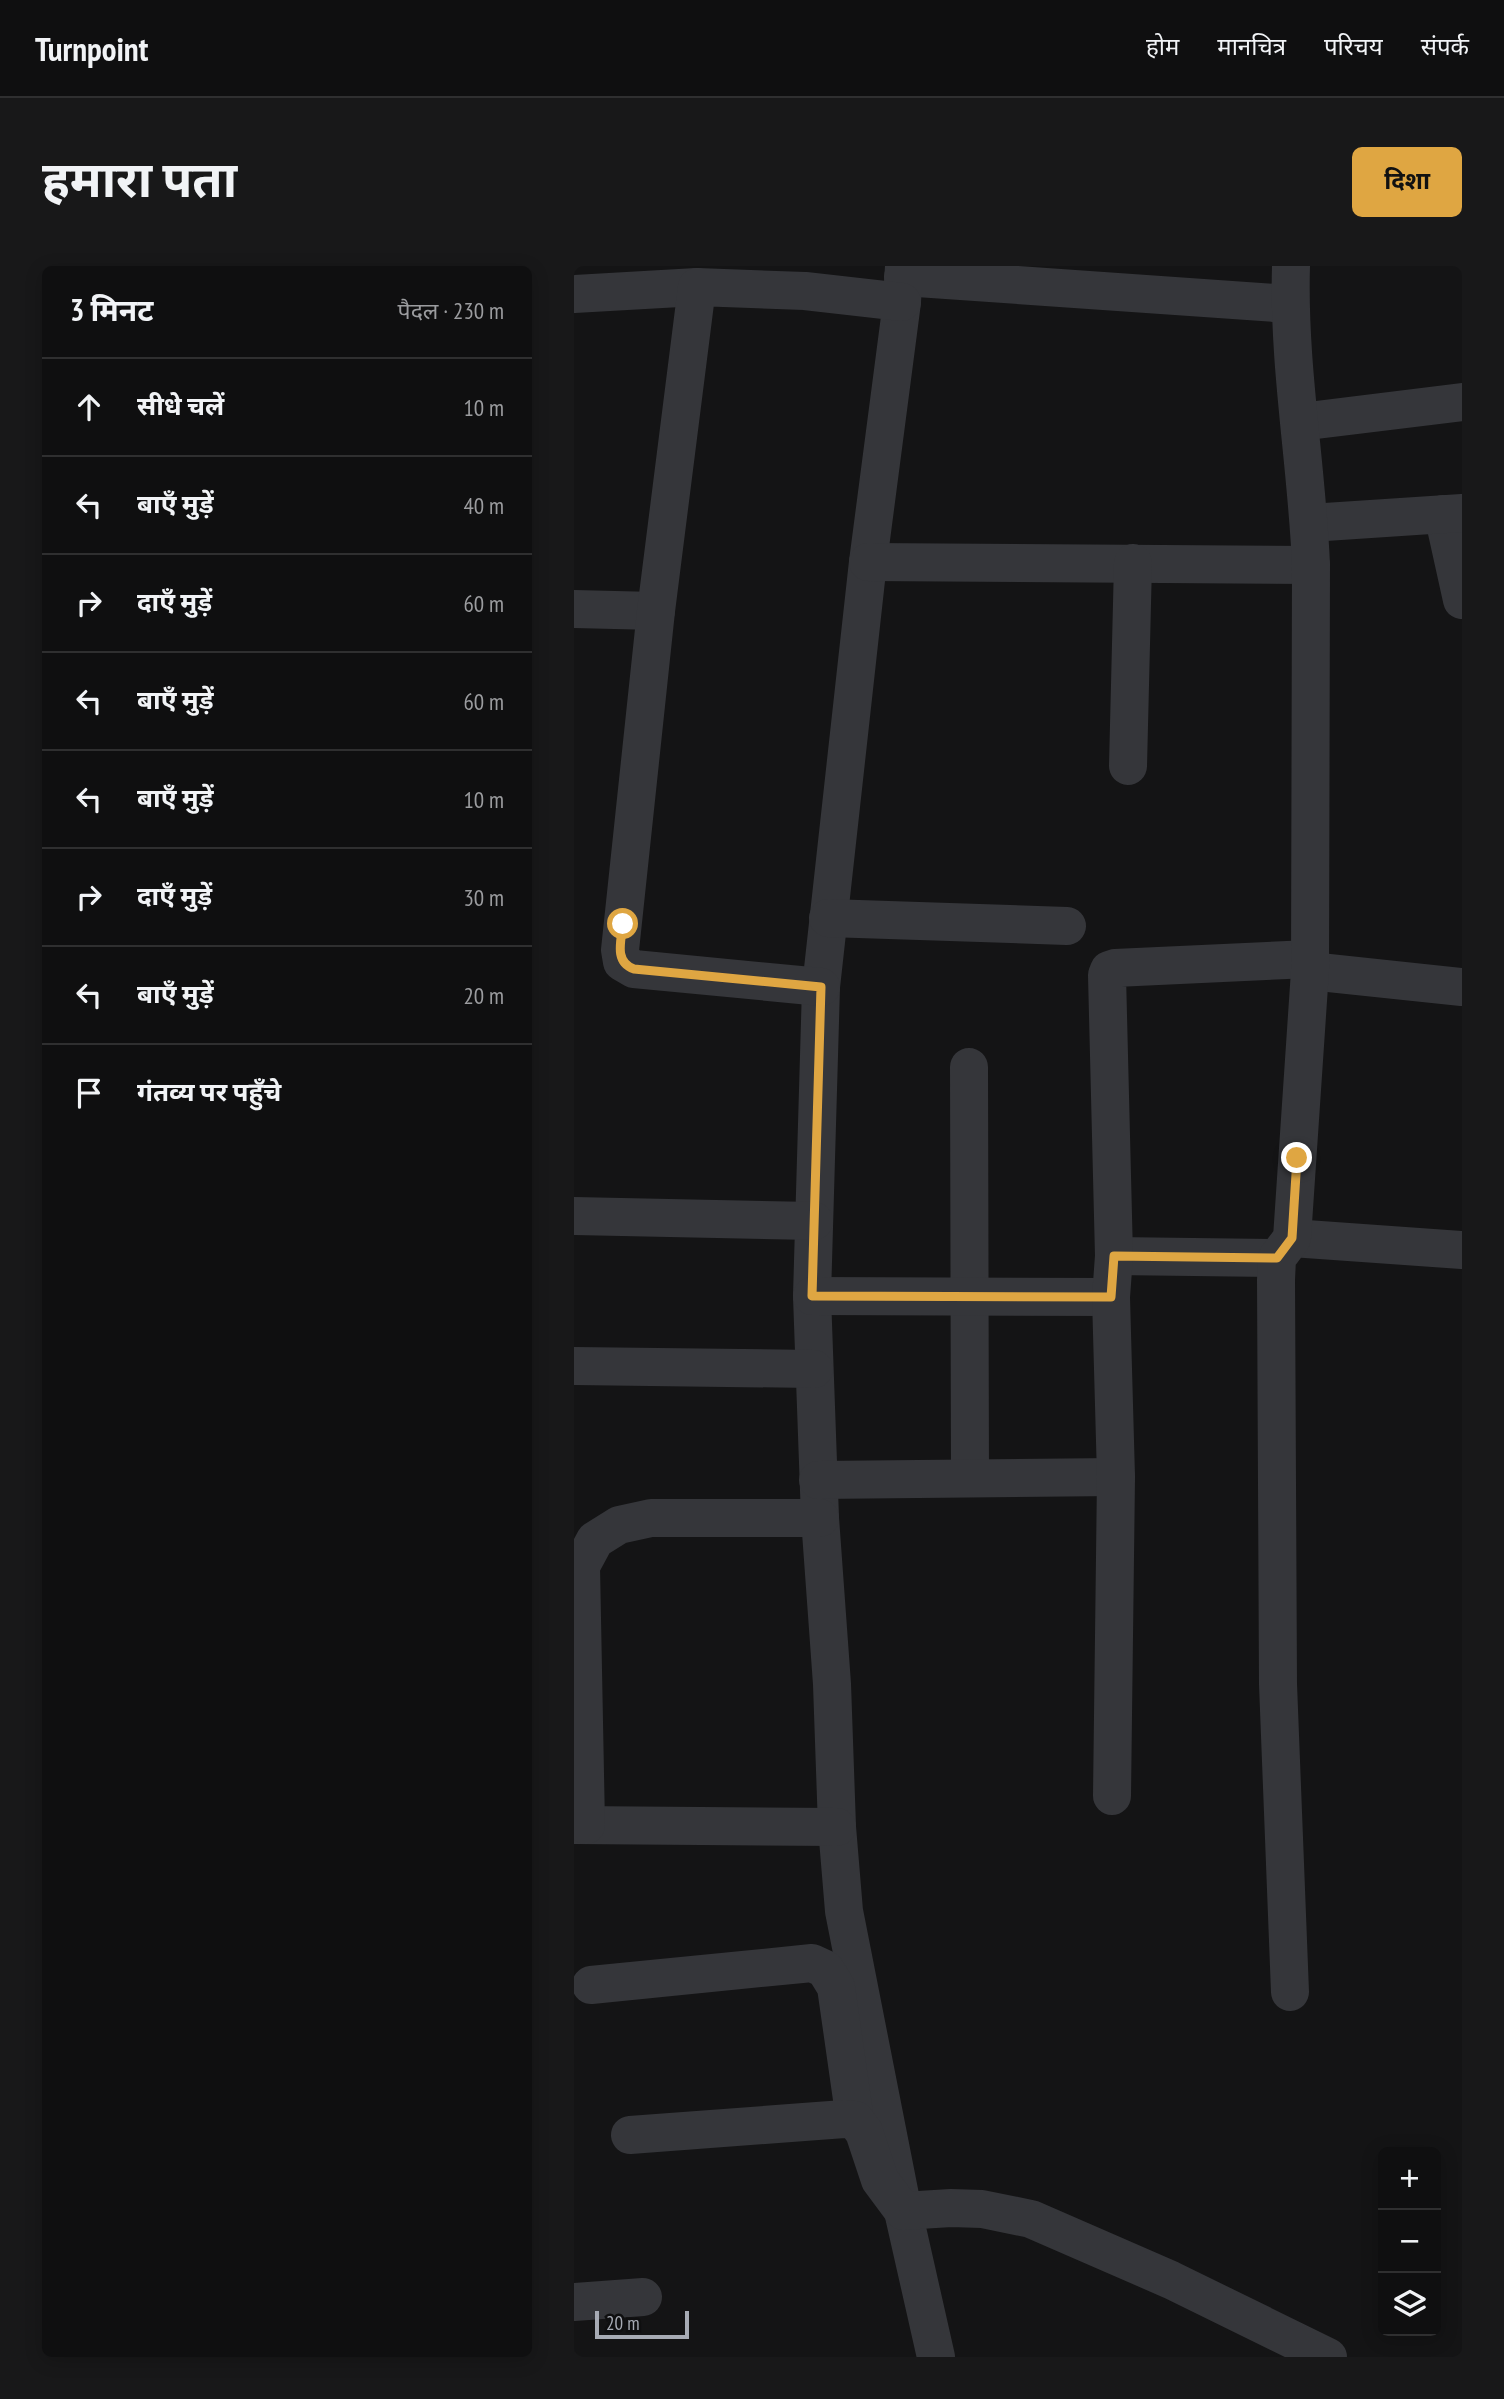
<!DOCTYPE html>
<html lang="hi">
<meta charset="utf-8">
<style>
body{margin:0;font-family:"PT Sans Narrow","Noto Sans Devanagari",sans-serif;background:#181819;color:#f1f3f6}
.controls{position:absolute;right:21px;bottom:21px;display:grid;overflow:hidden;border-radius:10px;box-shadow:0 4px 18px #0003}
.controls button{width:63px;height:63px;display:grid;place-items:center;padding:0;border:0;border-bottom:2px solid #2f2f30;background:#0f0f10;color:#f1f3f6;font:35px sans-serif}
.scale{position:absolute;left:21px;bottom:18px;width:94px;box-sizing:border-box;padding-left:7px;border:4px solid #a7abb4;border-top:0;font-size:19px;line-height:24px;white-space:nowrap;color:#a7abb4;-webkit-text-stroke:5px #0f0f10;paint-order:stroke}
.stop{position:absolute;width:21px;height:21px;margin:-16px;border:5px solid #dfa642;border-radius:50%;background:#fff}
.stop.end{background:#dfa642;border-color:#fff;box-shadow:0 2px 7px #0008}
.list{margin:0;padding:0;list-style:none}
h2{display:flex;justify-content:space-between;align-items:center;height:91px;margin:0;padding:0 28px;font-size:30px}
h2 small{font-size:23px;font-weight:400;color:#9b9c9f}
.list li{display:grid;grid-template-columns:46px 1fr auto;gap:21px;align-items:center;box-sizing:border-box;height:98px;padding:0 28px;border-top:2px solid #2f2f30}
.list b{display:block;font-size:26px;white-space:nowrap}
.list em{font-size:23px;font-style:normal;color:#9b9c9f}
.icon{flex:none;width:38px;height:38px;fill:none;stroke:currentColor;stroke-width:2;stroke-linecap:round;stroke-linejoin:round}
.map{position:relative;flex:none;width:888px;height:2091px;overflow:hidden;border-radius:10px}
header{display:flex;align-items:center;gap:42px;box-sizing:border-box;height:98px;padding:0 35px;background:#0f0f10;border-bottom:2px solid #2f2f30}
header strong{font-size:33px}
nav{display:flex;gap:38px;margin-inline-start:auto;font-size:24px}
.intro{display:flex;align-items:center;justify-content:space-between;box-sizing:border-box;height:168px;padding:0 42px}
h1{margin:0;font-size:49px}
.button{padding:18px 32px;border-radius:10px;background:#dfa642;color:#111;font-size:24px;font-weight:700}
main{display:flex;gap:42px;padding:0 42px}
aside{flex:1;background:#0f0f10;border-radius:10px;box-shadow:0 4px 18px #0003}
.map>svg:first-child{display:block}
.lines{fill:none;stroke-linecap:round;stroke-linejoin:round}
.minor{stroke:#35363a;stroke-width:38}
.route{stroke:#dfa642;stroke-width:9}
</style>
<header>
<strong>Turnpoint</strong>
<nav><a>होम</a><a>मानचित्र</a><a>परिचय</a><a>संपर्क</a></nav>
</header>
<div class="intro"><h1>हमारा पता</h1><a class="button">दिशा</a></div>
<main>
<aside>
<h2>3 मिनट<small>पैदल · 230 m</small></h2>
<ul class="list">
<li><svg class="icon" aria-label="ahead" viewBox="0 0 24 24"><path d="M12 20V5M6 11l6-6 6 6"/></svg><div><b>सीधे चलें</b></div><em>10 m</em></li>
<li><svg class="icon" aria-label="left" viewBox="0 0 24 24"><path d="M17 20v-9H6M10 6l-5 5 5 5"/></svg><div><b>बाएँ मुड़ें</b></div><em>40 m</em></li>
<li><svg class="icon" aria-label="right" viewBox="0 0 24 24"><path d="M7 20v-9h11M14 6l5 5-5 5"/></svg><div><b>दाएँ मुड़ें</b></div><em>60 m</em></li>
<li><svg class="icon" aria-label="left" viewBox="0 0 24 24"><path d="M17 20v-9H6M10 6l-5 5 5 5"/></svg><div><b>बाएँ मुड़ें</b></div><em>60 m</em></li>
<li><svg class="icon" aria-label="left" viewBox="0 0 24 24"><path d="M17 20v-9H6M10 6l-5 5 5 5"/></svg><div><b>बाएँ मुड़ें</b></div><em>10 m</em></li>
<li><svg class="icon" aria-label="right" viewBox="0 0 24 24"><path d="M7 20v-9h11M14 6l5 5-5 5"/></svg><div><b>दाएँ मुड़ें</b></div><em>30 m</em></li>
<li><svg class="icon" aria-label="left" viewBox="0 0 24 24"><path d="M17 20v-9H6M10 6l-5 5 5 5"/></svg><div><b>बाएँ मुड़ें</b></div><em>20 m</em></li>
<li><svg class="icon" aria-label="arrive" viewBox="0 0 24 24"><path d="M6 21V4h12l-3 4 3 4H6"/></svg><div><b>गंतव्य पर पहुँचे</b></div></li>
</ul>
</aside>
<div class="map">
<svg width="888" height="2091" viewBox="0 0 888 2091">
<rect width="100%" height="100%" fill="#141415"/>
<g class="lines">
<g class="minor">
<polyline points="330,0 328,36 294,296 247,721 238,1030 246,1252 258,1418 263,1561 270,1645 329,1945 362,2091"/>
<polyline points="329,11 716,38"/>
<polyline points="0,28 123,21"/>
<polyline points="726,156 888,136"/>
<polyline points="869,248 888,334"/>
<polyline points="736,257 888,247"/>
<polyline points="294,296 737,299"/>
<polyline points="0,343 82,345"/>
<polyline points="554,500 559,297"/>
<polyline points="254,652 493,660"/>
<polyline points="736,705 888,721"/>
<polyline points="247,721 60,703 48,696 46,684 82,345 123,21 231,25 328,36"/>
<polyline points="395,801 396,1212"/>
<polyline points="0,950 240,955"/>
<polyline points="718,972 888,984"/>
<polyline points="540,990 703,992"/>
<polyline points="238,1030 537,1031"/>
<polyline points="0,1100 240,1103"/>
<polyline points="244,1214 542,1211"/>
<polyline points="538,1530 542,1211 537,1031 540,990 533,709 535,704 541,702 736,693"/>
<polyline points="0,1559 263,1561"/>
<polyline points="12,1559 7,1300 21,1274 45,1259 77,1252 246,1252"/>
<polyline points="17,1719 238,1697 251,1703 262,1721 281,1854"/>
<path d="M716,1726L704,1418L702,1014L703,992L718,972L736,705L737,299C733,200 714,100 717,0"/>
<polyline points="56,1869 270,1853 281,1854 290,1866 306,1914 329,1945 377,1942 408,1943 457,1953 597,2014 754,2091"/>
<polyline points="0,2036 69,2031"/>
</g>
</g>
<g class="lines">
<path class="route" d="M49,658C47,675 40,696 60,703L247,721L238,1030L537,1031L540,990L703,992L718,972L723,892"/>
</g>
</svg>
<div class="controls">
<button>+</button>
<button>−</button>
<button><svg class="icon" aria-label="layers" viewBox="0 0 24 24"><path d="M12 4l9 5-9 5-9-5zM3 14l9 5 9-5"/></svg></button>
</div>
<div class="scale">20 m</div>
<div class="stop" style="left:49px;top:658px"></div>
<div class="stop end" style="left:723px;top:892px"></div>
</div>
</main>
